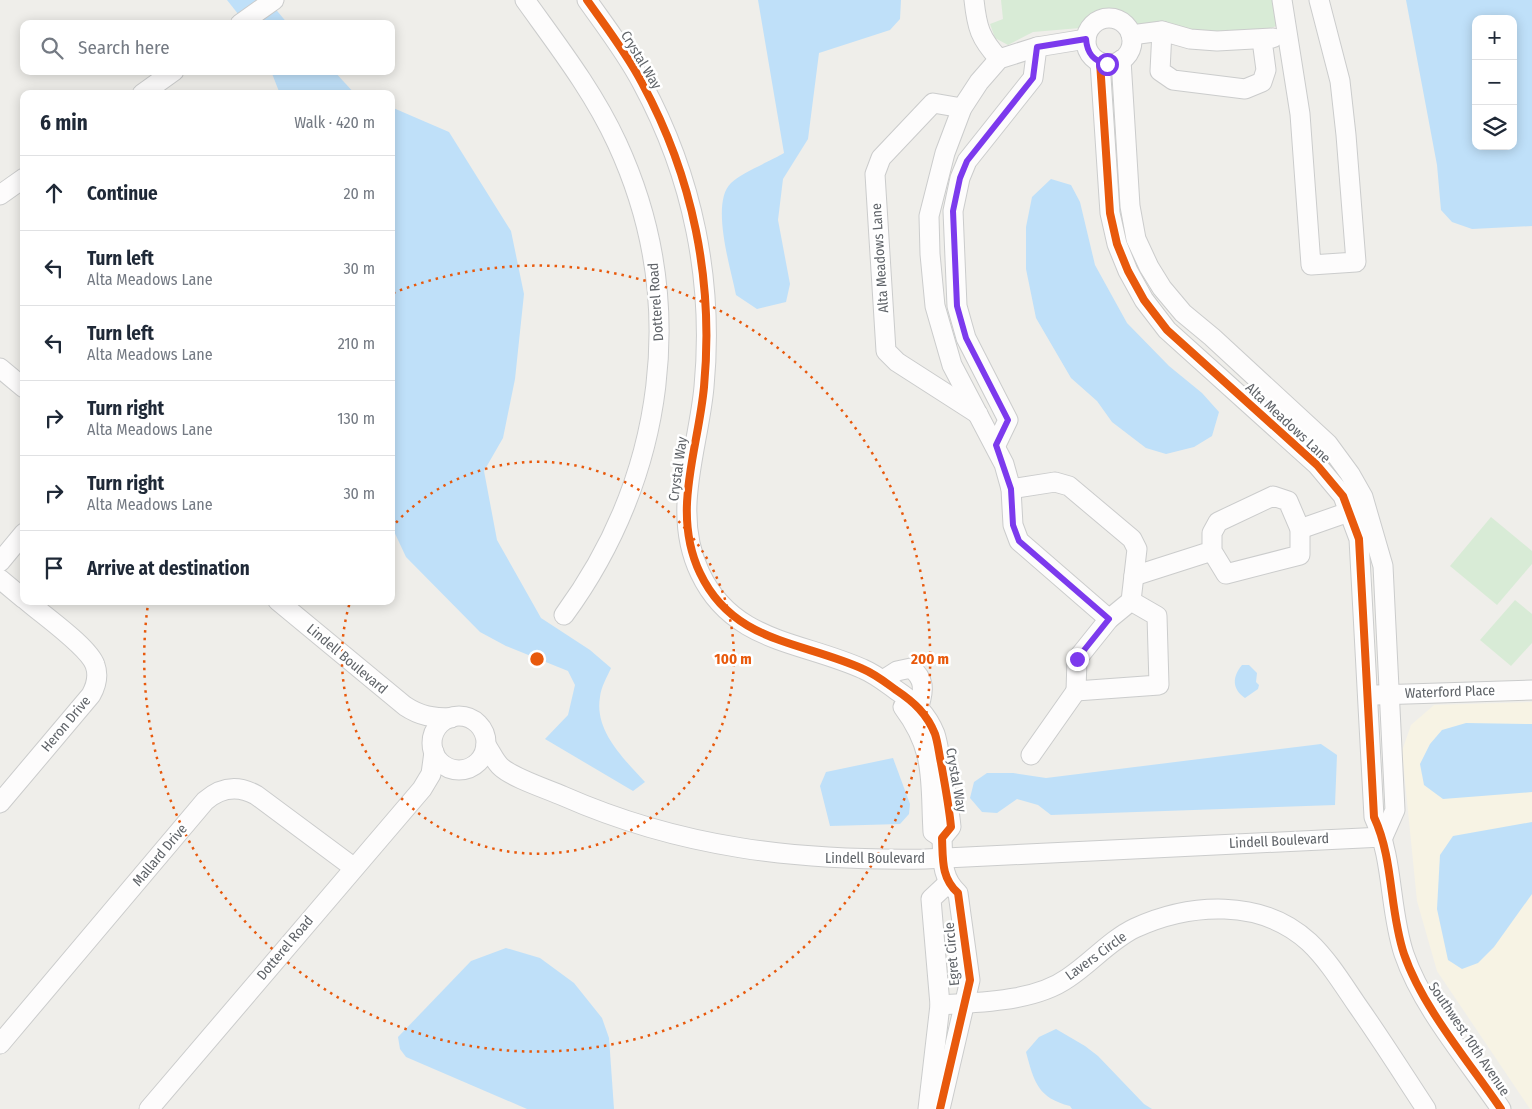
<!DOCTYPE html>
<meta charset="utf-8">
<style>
body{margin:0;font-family:"Fira Sans Condensed",sans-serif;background:#f2f2f3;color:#1f2937}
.controls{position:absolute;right:15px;top:15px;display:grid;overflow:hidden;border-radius:10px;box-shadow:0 2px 12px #0003}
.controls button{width:45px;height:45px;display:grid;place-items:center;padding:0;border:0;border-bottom:1px solid #e0e1e3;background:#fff;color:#1f2937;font:25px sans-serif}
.stop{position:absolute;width:15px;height:15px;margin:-11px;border:4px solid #7c3aed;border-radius:50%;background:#fff}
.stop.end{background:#7c3aed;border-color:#fff;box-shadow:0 1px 5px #0008}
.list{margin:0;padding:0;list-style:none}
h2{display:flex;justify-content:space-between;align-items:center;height:65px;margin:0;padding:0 20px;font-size:21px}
h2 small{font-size:16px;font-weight:400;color:#747a83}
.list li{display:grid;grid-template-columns:32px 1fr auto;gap:15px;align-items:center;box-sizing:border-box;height:75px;padding:0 20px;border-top:1px solid #e0e1e3}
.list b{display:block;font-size:19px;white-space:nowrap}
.list p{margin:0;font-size:16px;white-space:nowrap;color:#747a83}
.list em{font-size:16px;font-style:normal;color:#747a83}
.icon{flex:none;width:28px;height:28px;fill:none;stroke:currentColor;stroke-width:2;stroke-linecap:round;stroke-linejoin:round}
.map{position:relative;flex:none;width:1532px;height:1109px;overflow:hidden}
.search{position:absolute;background:#fff;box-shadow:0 2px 12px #0003;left:20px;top:20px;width:375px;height:55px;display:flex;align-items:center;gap:12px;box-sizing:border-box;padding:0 18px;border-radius:10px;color:#747a83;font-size:19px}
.panel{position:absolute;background:#fff;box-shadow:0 2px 12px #0003;left:20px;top:90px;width:375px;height:515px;border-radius:10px}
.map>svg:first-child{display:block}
.commercial{fill:#f7f3e4}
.park{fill:#d8ebd6}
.water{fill:#bfe0f9;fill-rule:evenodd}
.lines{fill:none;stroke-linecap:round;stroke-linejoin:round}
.minor-casing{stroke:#cbcccc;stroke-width:21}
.minor{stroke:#fdfcfc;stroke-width:19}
.cycleway-casing{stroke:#fff;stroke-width:11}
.cycleway{stroke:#e8590c;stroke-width:8}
.route{stroke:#7c3aed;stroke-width:6}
.ring{fill:none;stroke:#e8590c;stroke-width:2.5;stroke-dasharray:2.5 5}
.labels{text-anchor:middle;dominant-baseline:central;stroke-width:5;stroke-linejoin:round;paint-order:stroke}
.street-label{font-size:14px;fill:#5f6368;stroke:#fff}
.centre{fill:#e8590c;stroke:#fff;stroke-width:2.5}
.ring-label{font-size:15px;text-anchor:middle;font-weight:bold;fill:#e8590c;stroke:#fff;stroke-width:5;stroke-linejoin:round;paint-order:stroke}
</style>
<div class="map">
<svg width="1532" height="1109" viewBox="0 0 1532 1109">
<rect width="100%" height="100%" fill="#efeeea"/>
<polygon class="commercial" points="1532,702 1532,1109 1530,1109 1437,971 1417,901 1402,751 1411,725 1434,705"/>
<g class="park">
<path d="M1001,0H1278L1277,26C1259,32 1223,35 1204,33C1179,30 1161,22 1135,25C1129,21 1125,14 1119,11C1104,5 1089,17 1080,28L1033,32L1008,45L995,38L990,24L1003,19Z"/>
<polygon points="1491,517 1532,551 1532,564 1497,605 1450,566"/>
<polygon points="1515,600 1532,614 1532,643 1511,666 1480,640"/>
</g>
<g class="water">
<polygon points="227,0 268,0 288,24 246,24"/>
<path d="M758,0H901L900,19L890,30L819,53L808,139L783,179L778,220L790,284L786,302L757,309L736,295C731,269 710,203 731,183C741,173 771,161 784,153Z"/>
<path d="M1406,0H1532V226L1472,229L1452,222L1441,210L1437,165ZM1476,19H1513V146H1476Z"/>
<polygon points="271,71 334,71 355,94 280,94"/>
<path d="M391,107L449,132L511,231L524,294L515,379L503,438L484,471L497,540L541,618L590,650L611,668C607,677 601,687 600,697C594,731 624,759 645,782L633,791L545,739L568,715L575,685L568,671L506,646L480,632L406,557L391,525Z"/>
<polygon points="1051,179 1071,185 1080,202 1095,265 1127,323 1169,366 1202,393 1219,412 1212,436 1194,447 1166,454 1146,448 1112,422 1097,401 1071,378 1036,318 1026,269 1026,227 1032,197"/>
<path d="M1242,665H1249L1257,673L1256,682L1259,685L1258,689L1245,698C1232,689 1232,677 1242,665Z"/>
<polygon points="1466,723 1532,724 1532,792 1443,799 1424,785 1420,764 1430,744 1442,730"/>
<polygon points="1321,744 1337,755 1335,805 1051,815 1038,805 1017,799 997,813 982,812 970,798 974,782 987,773 1013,773 1046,778"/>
<polygon points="893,758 910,804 909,814 900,824 830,826 820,786 826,772"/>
<polygon points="1532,822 1532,894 1494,947 1478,963 1462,969 1448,960 1437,909 1440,855 1453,836"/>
<polygon points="506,948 540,958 574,983 602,1018 609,1038 614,1109 527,1109 406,1057 400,1049 398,1037 471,961"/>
<path d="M1056,1029L1085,1046L1098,1056L1144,1104L1152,1109H1072L1070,1106C1038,1098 1034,1082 1026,1052L1039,1037Z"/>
</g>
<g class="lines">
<defs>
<g id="minor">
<path d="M525,0C558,46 593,91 617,143C690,301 665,477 564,615"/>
<path d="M587,0C606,27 627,54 642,83C693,177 714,281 704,387C698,451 671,512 700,573C733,643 801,641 863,669C875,674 885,682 896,690C914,702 927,714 935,734C938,743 939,754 941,763C945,785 949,806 951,827L942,838C943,859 941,878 958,893L970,980L940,1109"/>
<path d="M974,0C977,28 980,38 999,59"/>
<polyline points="1282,0 1300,114 1311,265 1356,262 1346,135 1340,81 1319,0"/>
<circle cx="1109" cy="41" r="23"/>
<polyline points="240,24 274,0"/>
<polyline points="1162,31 1160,71 1173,80 1245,89 1262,82 1266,70 1262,40"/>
<polyline points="1131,35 1162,31 1190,39 1217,41 1273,38"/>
<polyline points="1086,39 1037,47 999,59 979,82 962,108 945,153 929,216 930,254 935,306 952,365 1004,464 1011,489 1013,525 1019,541 1109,619"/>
<polyline points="1121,60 1130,206 1136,239 1149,267 1162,288 1183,313 1212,337 1328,444 1350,474 1363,497 1383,566 1395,810 1383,837"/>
<path d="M1100,62L1110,213L1117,244L1128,271L1144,300L1167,330L1317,465L1343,496L1359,539L1374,817C1394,860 1389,909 1404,954C1422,1007 1469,1062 1501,1109"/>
<polyline points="142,94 174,71"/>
<polyline points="962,108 933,103 881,158 875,174 886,351 897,362 978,414"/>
<polyline points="0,195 24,178"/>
<polyline points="0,368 24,388"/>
<polyline points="996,445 1008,420 966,338 957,306 953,211 960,178 967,161 1033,78 1037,47"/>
<polyline points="1011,489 1055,482 1069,486 1132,539 1137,549 1131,601 1109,619 1077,659 1076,691 1159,685 1157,616 1131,601"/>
<polyline points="1300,529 1360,508"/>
<polyline points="0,562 24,533"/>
<polyline points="1134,576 1212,551 1212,533 1218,522 1273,496 1288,501 1300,529 1300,555 1226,574 1212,551"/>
<polyline points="0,579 24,599"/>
<path d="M278,601L405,706C420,716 433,718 451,718"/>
<path d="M883,680L897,671L911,668C925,679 924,690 919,706"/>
<polyline points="1376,695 1532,690"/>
<path d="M903,707C936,751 930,781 933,832L942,838"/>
<circle cx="459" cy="743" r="27"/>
<path d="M486,745C491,752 495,762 501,767C513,778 547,789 563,796C681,848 797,861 925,859L1383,837"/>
<polyline points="1031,755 1076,691"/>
<path d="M0,803L91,695C96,686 99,676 95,665C89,647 43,615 27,601"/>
<path d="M940,1005C980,1002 1034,1002 1068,978C1091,963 1110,940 1135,928C1190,903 1261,898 1309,942C1328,960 1342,983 1357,1005C1381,1039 1403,1074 1426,1109"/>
<path d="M0,1044L205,801C221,787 238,785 256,795L353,867"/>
<polyline points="149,1109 422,789 431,774 434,752"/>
<polyline points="928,1109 940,1005 931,899 947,884"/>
</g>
</defs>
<use href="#minor" class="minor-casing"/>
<use href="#minor" class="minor"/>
<defs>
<g id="cycleway">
<path d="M587,0C606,27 627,54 642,83C693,177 714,281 704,387C698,451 671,512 700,573C733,643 801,641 863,669C875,674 885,682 896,690C914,702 927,714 935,734C938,743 939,754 941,763C945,785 949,806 951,827L942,838C943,859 941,878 958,893L970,980L940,1109"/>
<path d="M1100,62L1110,213L1117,244L1128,271L1144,300L1167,330L1317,465L1343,496L1359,539L1374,817C1394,860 1389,909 1404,954C1422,1007 1469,1062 1501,1109"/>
</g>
</defs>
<use href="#cycleway" class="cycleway-casing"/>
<use href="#cycleway" class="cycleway"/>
</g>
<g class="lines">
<path class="route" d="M1077,659L1109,619L1019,541L1013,525L1011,489L996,445L1008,420L966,338L957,306L953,211L960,178L967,161L1033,78L1037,47L1086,39C1087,53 1093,61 1107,64"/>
</g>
<g class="ring">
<path d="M391 528A196 196 0 1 1 350 602"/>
<path d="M393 293A393 393 0 1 1 148 604"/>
</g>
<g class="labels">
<g class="street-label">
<text transform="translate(641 60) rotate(59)">Crystal Way</text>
<text transform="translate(880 258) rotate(-94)">Alta Meadows Lane</text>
<text transform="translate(656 302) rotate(-94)">Dotterel Road</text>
<text transform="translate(1288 423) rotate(43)">Alta Meadows Lane</text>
<text transform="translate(678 469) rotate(-82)">Crystal Way</text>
<text transform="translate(347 659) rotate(40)">Lindell Boulevard</text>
<text transform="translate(1450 692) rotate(-2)">Waterford Place</text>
<text transform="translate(66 724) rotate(-50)">Heron Drive</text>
<text transform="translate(956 780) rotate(80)">Crystal Way</text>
<text transform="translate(1279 841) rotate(-3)">Lindell Boulevard</text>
<text transform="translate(160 855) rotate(-50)">Mallard Drive</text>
<text x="875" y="858">Lindell Boulevard</text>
<text transform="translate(285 948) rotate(-50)">Dotterel Road</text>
<text transform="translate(952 954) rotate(-95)">Egret Circle</text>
<text transform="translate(1096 956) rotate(-36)">Lavers Circle</text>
<text transform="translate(1469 1039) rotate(56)">Southwest 10th Avenue</text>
</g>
</g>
<circle cx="537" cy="659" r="8" class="centre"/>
<g class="ring-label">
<text x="733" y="664">100 m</text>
<text x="930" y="664">200 m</text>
</g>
</svg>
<div class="controls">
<button>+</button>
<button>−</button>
<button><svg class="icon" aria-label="layers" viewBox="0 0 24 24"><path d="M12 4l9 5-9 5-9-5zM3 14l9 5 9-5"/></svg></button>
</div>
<div class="stop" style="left:1107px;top:64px"></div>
<div class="stop end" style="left:1077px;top:659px"></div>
<div class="search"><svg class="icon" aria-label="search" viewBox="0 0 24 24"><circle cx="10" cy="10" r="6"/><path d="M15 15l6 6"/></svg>Search here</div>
<section class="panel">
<h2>6 min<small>Walk · 420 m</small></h2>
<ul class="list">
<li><svg class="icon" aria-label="ahead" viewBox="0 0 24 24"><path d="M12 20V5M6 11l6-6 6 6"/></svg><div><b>Continue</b></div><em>20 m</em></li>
<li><svg class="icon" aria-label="left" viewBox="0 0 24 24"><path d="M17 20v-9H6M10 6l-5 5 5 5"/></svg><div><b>Turn left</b><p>Alta Meadows Lane</p></div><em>30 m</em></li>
<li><svg class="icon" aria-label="left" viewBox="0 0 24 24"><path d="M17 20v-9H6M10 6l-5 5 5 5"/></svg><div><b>Turn left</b><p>Alta Meadows Lane</p></div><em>210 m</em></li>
<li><svg class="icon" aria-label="right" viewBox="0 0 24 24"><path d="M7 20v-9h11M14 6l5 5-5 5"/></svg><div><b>Turn right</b><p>Alta Meadows Lane</p></div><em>130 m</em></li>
<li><svg class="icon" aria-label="right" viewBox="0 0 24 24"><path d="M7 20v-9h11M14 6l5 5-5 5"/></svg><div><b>Turn right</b><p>Alta Meadows Lane</p></div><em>30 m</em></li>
<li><svg class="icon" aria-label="arrive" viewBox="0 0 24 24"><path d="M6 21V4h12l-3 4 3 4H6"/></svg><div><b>Arrive at destination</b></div></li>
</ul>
</section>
</div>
